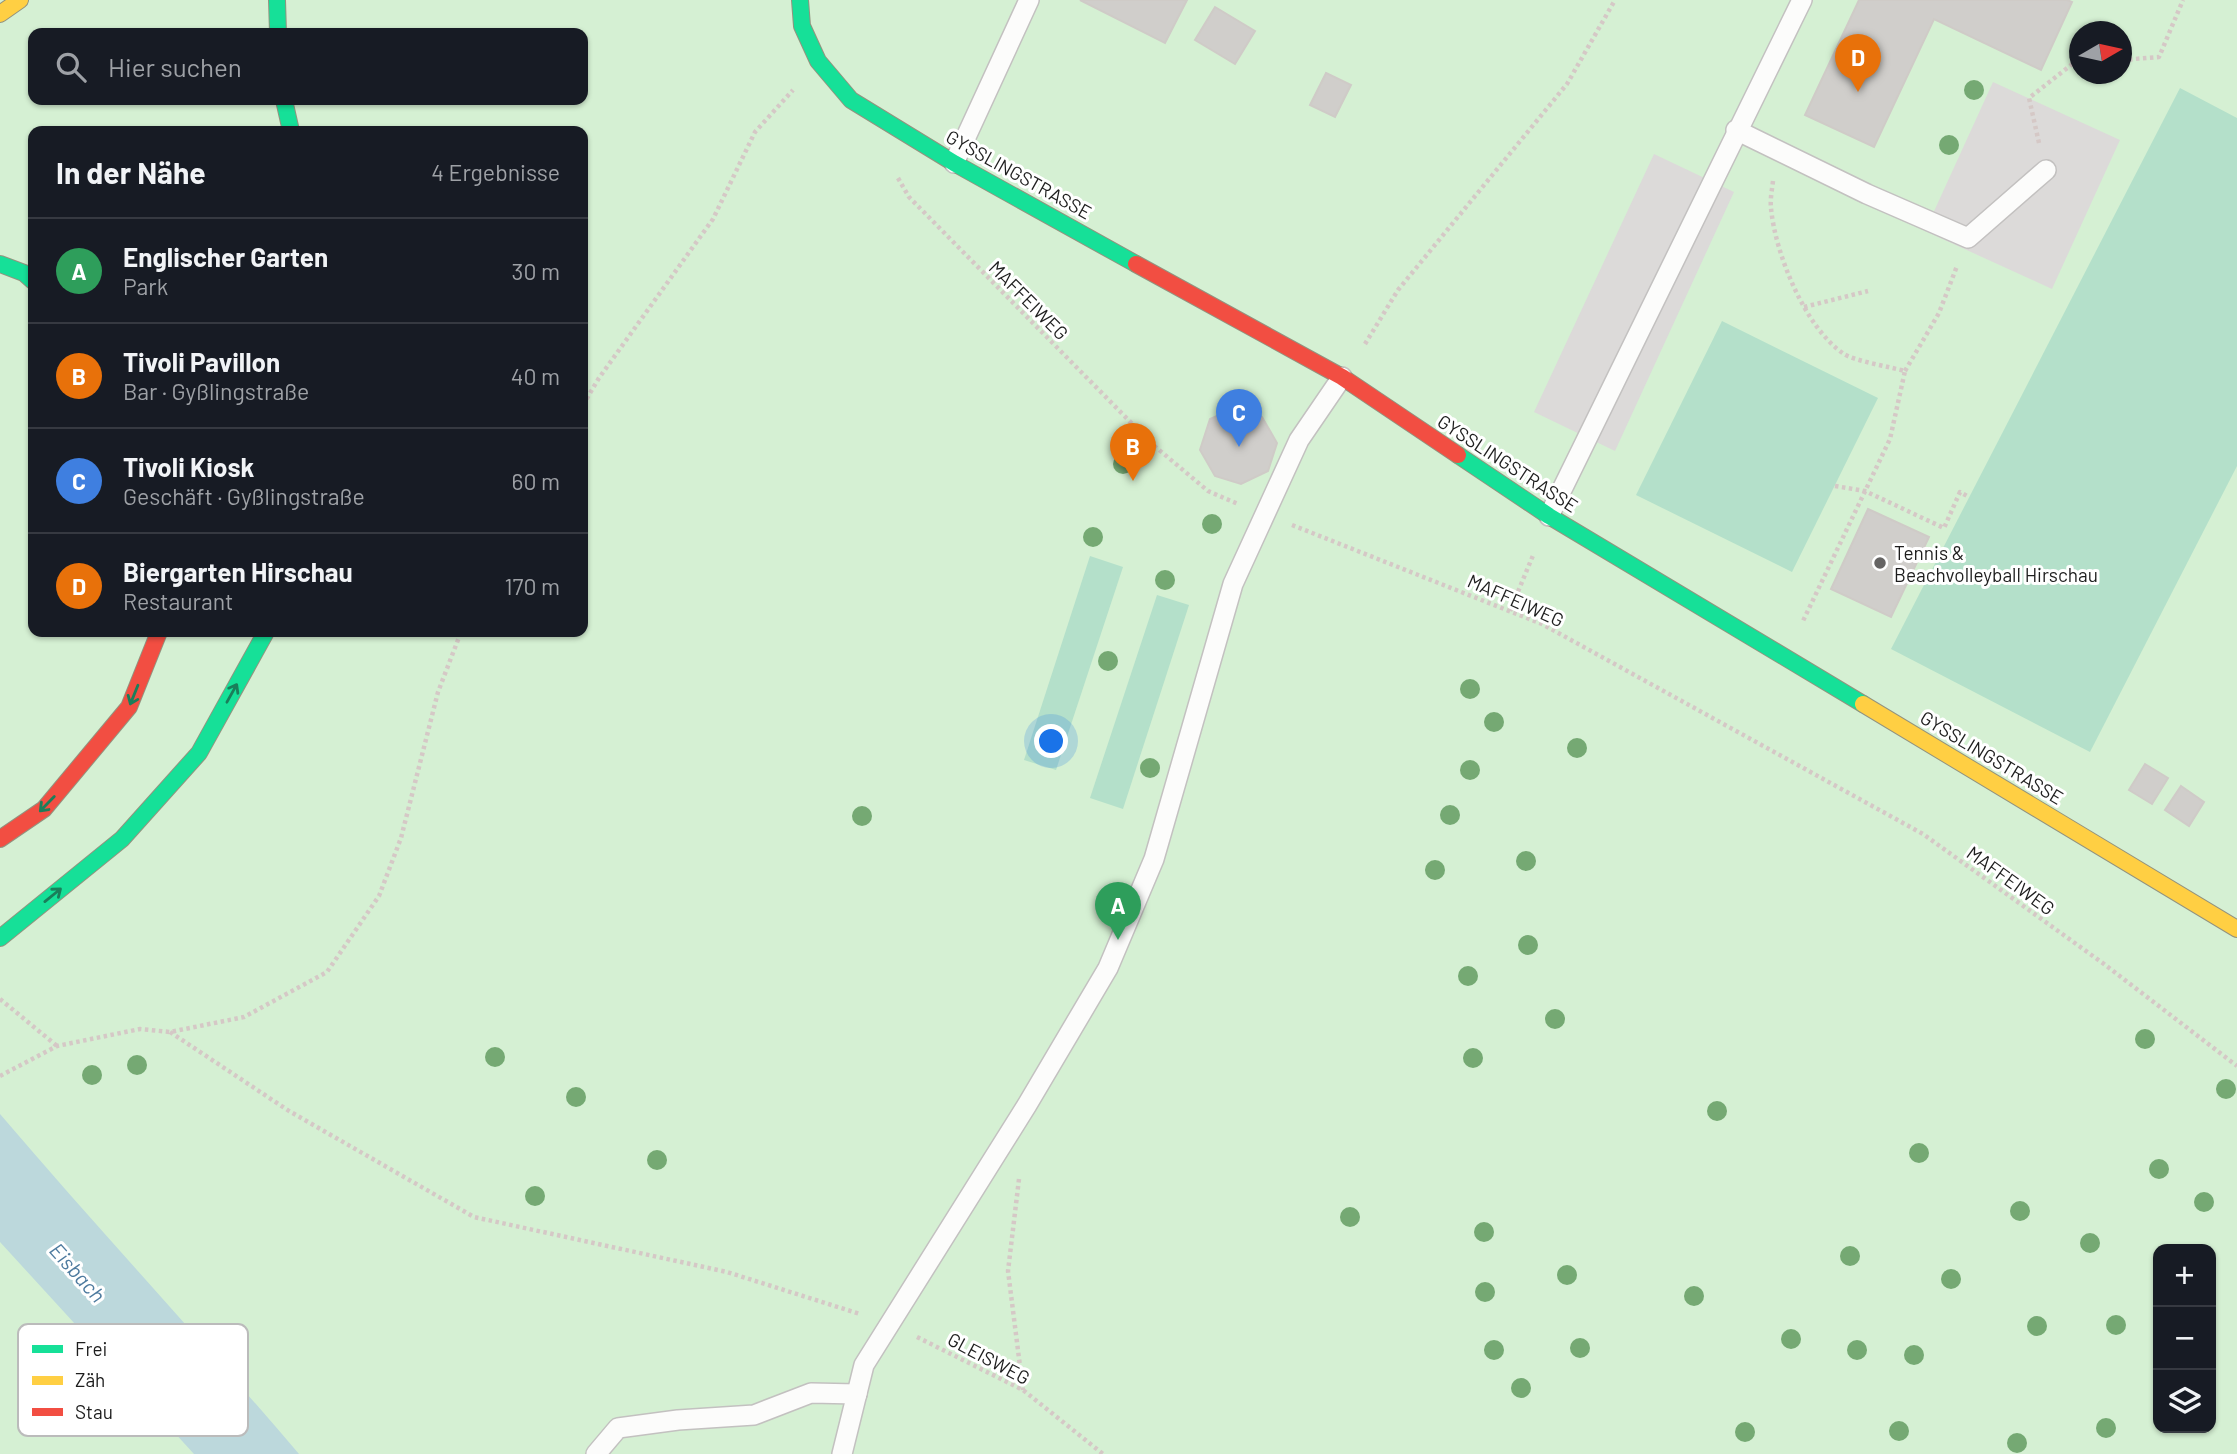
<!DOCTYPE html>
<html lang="de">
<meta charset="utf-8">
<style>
body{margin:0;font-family:Barlow,sans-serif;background:#20242c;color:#f1f3f6}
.controls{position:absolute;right:21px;bottom:21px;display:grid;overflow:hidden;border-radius:14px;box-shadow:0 2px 5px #0004}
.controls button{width:63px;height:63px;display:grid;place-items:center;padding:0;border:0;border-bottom:2px solid #363941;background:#171b24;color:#f1f3f6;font:35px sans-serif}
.compass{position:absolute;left:2069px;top:21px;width:63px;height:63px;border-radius:50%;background:#171b24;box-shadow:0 2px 5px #0004;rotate:81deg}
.you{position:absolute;left:1052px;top:742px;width:24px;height:24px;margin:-18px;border:5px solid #fff;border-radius:50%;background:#1a73e8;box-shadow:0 0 0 10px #1a73e833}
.badge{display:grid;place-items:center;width:46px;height:46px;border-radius:50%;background:#1a73e8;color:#fff;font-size:23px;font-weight:700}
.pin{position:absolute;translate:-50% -58px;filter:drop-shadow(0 2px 4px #0008)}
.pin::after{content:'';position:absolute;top:37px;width:24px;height:21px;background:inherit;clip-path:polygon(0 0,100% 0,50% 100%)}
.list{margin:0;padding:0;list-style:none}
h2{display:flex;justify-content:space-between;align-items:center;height:91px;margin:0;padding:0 28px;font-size:30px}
h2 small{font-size:23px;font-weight:400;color:#9ea1a6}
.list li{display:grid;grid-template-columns:46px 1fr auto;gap:21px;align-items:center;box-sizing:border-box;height:105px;padding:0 28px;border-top:2px solid #363941}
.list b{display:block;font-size:26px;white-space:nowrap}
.list p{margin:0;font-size:23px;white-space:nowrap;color:#9ea1a6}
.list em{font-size:23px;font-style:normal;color:#9ea1a6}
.icon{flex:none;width:38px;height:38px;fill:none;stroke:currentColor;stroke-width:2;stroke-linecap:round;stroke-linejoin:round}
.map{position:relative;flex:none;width:2237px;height:1454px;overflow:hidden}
.search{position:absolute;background:#171b24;box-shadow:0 2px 5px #0004;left:28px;top:28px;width:560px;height:77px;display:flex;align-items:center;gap:18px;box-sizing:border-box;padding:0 24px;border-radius:14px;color:#9ea1a6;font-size:26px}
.panel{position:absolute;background:#171b24;box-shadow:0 2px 5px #0004;left:28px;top:126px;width:560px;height:511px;border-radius:14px}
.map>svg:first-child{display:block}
.park{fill:#d5f0d3;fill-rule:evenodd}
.pitch{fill:#b4e0ca}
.parking{fill:#dcdad9}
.water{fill:#bcd8dc}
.building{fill:#d0cecb;stroke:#cfcbc7;stroke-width:2}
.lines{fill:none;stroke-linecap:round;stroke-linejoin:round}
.lane-casing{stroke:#c3c1c0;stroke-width:22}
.fast-casing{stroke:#93937f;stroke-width:18}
.slow-casing{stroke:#93937f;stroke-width:18}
.jam-casing{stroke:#93937f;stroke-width:18}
.path{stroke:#d5c8c6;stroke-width:4.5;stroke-dasharray:3.5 3.5;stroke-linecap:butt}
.lane{stroke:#fcfcfb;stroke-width:19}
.fast{stroke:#16e098;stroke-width:16}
.slow{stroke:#ffcf43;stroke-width:16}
.jam{stroke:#f24e42;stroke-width:16}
.tree{fill:#75a973}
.oneway{stroke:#1a7e5a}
.poi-dot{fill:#656463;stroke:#fff;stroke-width:2.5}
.labels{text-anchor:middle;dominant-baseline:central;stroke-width:6;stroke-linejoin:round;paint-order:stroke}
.street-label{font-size:19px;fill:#1d1d1d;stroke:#fff}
.poi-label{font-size:19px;fill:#1d1d1d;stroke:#fff;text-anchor:start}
.water-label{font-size:21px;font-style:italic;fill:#4e7b9f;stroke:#fff}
.key{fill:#fff;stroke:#bbb;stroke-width:2}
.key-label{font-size:19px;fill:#1d1d1d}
</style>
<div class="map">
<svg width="2237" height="1454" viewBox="0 0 2237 1454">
<rect width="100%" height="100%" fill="#ece9e6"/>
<path class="park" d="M0,0H2237V1454H0ZM2080,32H2122V74H2080ZM33,33H583V100H33ZM33,131H583V632H33ZM2158,1249H2211V1428H2158Z"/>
<g class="pitch">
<polygon points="2180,88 2237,118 2237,466 2090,752 1891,649"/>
<polygon points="1722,321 1878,398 1792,572 1636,495"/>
<polygon points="1090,556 1123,567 1056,770 1024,760"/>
<polygon points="1157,595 1189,605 1123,809 1090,798"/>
</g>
<g class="parking">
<polygon points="1993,82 2120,140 2052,289 1925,231"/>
<polygon points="1654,154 1734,192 1615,451 1534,412"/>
</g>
<path class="water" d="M0,1114C98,1229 201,1339 299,1454H194L0,1242Z"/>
<g class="building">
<polygon points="1080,0 1187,0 1165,43"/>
<polygon points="1859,0 2067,0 2072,2 2041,70 1934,19 1874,147 1805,115"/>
<polygon points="1215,7 1255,31 1235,64 1195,40"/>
<polygon points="1326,73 1351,85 1335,117 1310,105"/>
<polygon points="1237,407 1262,417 1277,443 1268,471 1241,484 1215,476 1200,450 1210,419"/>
<polygon points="1868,509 1929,537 1891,617 1831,589"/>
<polygon points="2145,764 2168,778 2152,804 2129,790"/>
<polygon points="2181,786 2204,802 2189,826 2165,810"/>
</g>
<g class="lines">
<defs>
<g id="lane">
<polyline points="1736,130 1867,194 1968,238 2046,170"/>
<polyline points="954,163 1029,0"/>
<polyline points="1549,516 1802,0"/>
<polyline points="596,1454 618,1428 678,1420 754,1415 811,1393 857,1394"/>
<polyline points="842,1454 864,1365 1027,1105 1108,968 1154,859 1233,584 1299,440 1342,377"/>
</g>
<g id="fast">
<polyline points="277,0 278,33"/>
<polyline points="800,0 802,26 818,61 851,100 954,163 1136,264"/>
<polyline points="284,100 291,131"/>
<polyline points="0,264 24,273 33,281"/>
<polyline points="1458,455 1549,516 1863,704"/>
<polyline points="0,938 122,839 199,753 266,632"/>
</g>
<g id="slow">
<polyline points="0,14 20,0"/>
<polyline points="1863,704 2237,929"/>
</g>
<g id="jam">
<polyline points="1136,264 1342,377 1458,455"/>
<polyline points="0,839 44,809 129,707 159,632"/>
</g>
</defs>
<use href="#lane" class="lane-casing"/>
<use href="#fast" class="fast-casing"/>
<use href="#slow" class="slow-casing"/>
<use href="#jam" class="jam-casing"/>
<g class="path">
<polyline points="2122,60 2159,57 2183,0"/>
<polyline points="2039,143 2029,98 2080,58"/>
<polyline points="898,178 909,197 1152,444 1208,491 1238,504"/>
<path d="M1773,181C1772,190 1770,199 1771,208C1775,253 1805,328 1844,354C1855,361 1890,367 1905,371L1890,439L1802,623"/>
<polyline points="1804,307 1868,291"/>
<polyline points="1365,344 1398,290 1567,84 1615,0"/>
<polyline points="1905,371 1939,313 1957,266"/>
<polyline points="583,405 599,378 713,219 755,132 793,90"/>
<polyline points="1835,486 1865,491 1944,528 1960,492 1969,497"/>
<polyline points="1292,525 1542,624 1923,834 2104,964 2237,1066"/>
<polyline points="1510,611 1534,553"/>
<polyline points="0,999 57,1046"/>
<polyline points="170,1032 289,1111 474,1217 727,1272 860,1314"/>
<polyline points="0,1076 57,1046 140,1029 170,1032 244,1017 327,972 379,896 401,838 438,692 461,632"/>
<polyline points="1019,1179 1008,1271 1023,1390"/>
<polyline points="917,1337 1023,1390 1103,1454"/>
</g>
<use href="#lane" class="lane"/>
<use href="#fast" class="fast"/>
<use href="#slow" class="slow"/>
<use href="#jam" class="jam"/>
</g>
<g class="tree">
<circle cx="1974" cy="90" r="10"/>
<circle cx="1949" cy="145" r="10"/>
<circle cx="1123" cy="464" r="10"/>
<circle cx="1212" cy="524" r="10"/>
<circle cx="1093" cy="537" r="10"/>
<circle cx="1165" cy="580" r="10"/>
<circle cx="1108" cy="661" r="10"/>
<circle cx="1470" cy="689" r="10"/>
<circle cx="1494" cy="722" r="10"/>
<circle cx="1577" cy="748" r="10"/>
<circle cx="1150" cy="768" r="10"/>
<circle cx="1470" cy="770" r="10"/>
<circle cx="1450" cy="815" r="10"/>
<circle cx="862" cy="816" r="10"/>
<circle cx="1526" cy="861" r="10"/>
<circle cx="1435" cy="870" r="10"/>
<circle cx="1528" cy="945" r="10"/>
<circle cx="1468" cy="976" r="10"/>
<circle cx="1555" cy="1019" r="10"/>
<circle cx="2145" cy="1039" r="10"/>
<circle cx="495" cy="1057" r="10"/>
<circle cx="1473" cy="1058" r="10"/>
<circle cx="137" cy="1065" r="10"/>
<circle cx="92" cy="1075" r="10"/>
<circle cx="2226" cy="1089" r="10"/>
<circle cx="576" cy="1097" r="10"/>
<circle cx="1717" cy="1111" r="10"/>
<circle cx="1919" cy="1153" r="10"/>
<circle cx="657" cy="1160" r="10"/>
<circle cx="2159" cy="1169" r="10"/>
<circle cx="535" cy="1196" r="10"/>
<circle cx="2204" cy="1202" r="10"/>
<circle cx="2020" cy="1211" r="10"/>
<circle cx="1350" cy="1217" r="10"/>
<circle cx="1484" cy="1232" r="10"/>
<circle cx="2090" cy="1243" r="10"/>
<circle cx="1850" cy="1256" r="10"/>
<circle cx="1567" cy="1275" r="10"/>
<circle cx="1951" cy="1279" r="10"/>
<circle cx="1485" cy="1292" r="10"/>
<circle cx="1694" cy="1296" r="10"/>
<circle cx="2116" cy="1325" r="10"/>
<circle cx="2037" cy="1326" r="10"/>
<circle cx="1791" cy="1339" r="10"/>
<circle cx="1580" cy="1348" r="10"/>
<circle cx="1494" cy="1350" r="10"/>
<circle cx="1857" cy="1350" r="10"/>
<circle cx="1914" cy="1355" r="10"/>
<circle cx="1521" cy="1388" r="10"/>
<circle cx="2106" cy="1428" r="10"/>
<circle cx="1899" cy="1431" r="10"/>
<circle cx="1745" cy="1432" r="10"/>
<circle cx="2017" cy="1443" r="10"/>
</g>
<defs><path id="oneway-shaft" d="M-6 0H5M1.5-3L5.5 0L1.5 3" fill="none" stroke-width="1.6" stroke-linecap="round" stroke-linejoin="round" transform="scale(1.75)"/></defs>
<g class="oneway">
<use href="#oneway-shaft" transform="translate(232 693) rotate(-61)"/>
<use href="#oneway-shaft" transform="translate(134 695) rotate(112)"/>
<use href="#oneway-shaft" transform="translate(47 804) rotate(134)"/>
<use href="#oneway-shaft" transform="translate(53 895) rotate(-39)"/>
</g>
<circle class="poi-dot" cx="1880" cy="563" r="7"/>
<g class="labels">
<g class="street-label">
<text transform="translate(1019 174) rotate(29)">GYSSLINGSTRASSE</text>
<text transform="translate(1029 300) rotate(45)">MAFFEIWEG</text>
<text transform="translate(1508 463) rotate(33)">GYSSLINGSTRASSE</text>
<text transform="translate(1516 600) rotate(24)">MAFFEIWEG</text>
<text transform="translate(1992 757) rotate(31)">GYSSLINGSTRASSE</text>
<text transform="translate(2011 880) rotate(36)">MAFFEIWEG</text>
<text transform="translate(989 1358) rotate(28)">GLEISWEG</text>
</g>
<g class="poi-label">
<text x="1894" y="552">Tennis &amp;<tspan x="1894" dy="22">Beachvolleyball Hirschau</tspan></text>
</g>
<g class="water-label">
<text transform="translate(78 1272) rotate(48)">Eisbach</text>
</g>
</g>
<rect x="18" y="1324" width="230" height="112" rx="10" class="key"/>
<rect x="32" y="1345" width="31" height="8" fill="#16e098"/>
<rect x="32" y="1376" width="31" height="9" fill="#ffcf43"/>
<rect x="32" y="1408" width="31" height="8" fill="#f24e42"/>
<g class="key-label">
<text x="75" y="1356">Frei</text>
<text x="75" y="1387">Zäh</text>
<text x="75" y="1419">Stau</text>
</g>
</svg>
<div class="controls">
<button>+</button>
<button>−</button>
<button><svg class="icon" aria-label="layers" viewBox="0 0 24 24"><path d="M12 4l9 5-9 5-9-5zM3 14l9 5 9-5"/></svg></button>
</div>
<svg class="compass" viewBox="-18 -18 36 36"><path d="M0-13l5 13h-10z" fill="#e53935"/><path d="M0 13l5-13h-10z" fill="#9ea1a6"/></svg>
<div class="you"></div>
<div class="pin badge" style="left:1118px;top:940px;background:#2e9e5b">A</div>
<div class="pin badge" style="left:1133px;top:481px;background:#e8710a">B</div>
<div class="pin badge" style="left:1239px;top:447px;background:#3f7fe0">C</div>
<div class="pin badge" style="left:1858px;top:92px;background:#e8710a">D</div>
<div class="search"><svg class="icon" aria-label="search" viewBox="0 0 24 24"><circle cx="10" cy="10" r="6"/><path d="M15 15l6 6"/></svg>Hier suchen</div>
<section class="panel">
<h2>In der Nähe<small>4 Ergebnisse</small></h2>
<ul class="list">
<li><span class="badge" style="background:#2e9e5b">A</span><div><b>Englischer Garten</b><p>Park</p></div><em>30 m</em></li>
<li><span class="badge" style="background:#e8710a">B</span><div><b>Tivoli Pavillon</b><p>Bar · Gyßlingstraße</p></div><em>40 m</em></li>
<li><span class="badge" style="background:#3f7fe0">C</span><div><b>Tivoli Kiosk</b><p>Geschäft · Gyßlingstraße</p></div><em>60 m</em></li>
<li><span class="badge" style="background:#e8710a">D</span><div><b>Biergarten Hirschau</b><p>Restaurant</p></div><em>170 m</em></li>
</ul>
</section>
</div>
